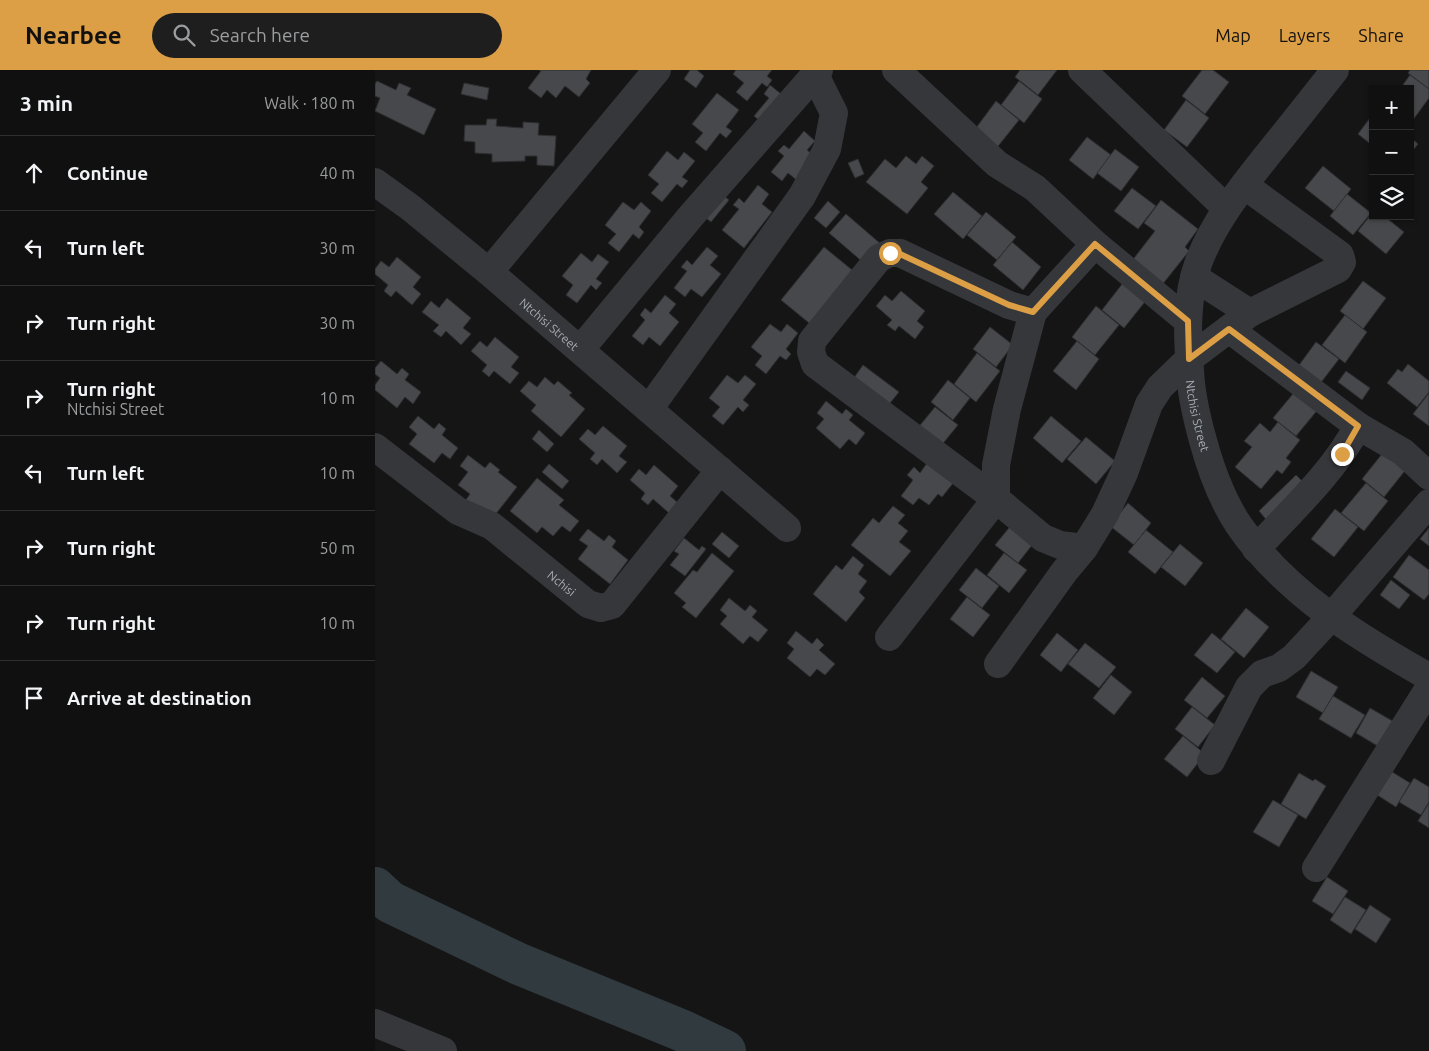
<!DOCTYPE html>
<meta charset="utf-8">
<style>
body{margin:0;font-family:Ubuntu,sans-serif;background:#1e1e1e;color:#f1f3f6}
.controls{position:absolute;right:15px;top:15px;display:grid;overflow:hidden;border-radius:0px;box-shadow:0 1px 4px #0004}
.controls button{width:45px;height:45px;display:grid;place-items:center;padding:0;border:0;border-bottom:1px solid #303030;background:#101010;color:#f1f3f6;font:25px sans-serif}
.stop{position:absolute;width:15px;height:15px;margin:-11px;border:4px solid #dd9f45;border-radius:50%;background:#fff}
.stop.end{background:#dd9f45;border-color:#fff;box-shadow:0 1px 5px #0008}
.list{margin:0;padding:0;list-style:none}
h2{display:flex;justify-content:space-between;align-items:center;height:65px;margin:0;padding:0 20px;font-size:21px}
h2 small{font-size:16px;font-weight:400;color:#9c9d9f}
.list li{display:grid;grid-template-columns:32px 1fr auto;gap:15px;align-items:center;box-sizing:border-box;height:75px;padding:0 20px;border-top:1px solid #303030}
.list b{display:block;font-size:19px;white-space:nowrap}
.list p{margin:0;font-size:16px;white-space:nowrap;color:#9c9d9f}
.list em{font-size:16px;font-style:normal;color:#9c9d9f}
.icon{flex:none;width:28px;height:28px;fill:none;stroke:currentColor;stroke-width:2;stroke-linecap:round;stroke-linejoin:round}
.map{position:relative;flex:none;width:1054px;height:981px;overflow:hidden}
header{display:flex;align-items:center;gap:30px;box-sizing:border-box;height:70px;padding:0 25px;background:#dd9f45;color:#111}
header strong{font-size:24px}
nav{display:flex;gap:28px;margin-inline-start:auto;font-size:18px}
.search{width:350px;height:45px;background:#1e1e1e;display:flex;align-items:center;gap:12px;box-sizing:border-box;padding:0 18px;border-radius:28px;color:#9c9d9f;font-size:19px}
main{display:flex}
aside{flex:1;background:#101010}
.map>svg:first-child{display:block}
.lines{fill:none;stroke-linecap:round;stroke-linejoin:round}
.river{stroke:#313a3f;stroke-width:42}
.building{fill:#47484b;stroke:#2f2f32}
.minor{stroke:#36373b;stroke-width:28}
.route{stroke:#dd9f45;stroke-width:6}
.labels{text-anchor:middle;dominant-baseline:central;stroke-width:4;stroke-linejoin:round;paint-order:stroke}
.street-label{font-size:12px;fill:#a8adb5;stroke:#101011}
</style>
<header>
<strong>Nearbee</strong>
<div class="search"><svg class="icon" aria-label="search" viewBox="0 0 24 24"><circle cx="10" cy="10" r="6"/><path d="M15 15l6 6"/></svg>Search here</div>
<nav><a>Map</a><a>Layers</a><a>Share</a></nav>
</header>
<main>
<aside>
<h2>3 min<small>Walk · 180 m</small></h2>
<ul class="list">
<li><svg class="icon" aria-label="ahead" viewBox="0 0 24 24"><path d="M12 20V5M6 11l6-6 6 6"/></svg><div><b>Continue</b></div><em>40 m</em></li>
<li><svg class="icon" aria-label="left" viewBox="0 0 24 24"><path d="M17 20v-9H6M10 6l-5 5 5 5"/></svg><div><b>Turn left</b></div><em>30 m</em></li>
<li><svg class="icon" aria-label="right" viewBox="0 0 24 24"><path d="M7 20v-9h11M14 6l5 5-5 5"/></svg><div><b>Turn right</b></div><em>30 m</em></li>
<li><svg class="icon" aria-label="right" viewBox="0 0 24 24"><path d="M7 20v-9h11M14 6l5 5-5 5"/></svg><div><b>Turn right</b><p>Ntchisi Street</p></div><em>10 m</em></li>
<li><svg class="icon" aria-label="left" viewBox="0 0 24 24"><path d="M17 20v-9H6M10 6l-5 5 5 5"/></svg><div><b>Turn left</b></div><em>10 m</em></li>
<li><svg class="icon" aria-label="right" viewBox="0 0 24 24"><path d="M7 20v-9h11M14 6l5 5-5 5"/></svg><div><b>Turn right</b></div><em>50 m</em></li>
<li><svg class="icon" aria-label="right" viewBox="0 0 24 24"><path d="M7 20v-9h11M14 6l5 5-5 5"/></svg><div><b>Turn right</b></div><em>10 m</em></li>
<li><svg class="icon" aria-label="arrive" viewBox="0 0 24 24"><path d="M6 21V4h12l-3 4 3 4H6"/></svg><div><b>Arrive at destination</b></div></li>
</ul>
</aside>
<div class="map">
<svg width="1054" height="981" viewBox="0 0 1054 981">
<rect width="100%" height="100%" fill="#151516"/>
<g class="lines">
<polyline class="river" points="0,818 15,832 144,894 308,961 350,981"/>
</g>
<g class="building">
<polygon points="164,0 216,0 211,9 215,13 204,27 190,16 181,28 172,20 166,28 153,18 166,1"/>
<polygon points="315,0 322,0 329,6 321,18 309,9"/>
<polygon points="361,0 397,0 392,6 397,10 392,17 387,13 372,31 361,22 369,13 358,4"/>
<polygon points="645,0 682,0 663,25 640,7"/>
<polygon points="827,0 838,0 854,12 830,44 807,26"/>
<polygon points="1035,0 1054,0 1054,19 1033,3"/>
<polygon points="1035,5 1054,19 1054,28 1035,54 1035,19 1025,19"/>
<polygon points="2,11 21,20 24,13 36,18 32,25 61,39 49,65 0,41 5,28 0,26 0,14"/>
<polygon points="644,11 667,29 649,53 626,35"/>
<polygon points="89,13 114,18 112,30 86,24"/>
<polygon points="395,15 411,28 389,54 379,46 394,28 389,24"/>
<polygon points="342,23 364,40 351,57 357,61 351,68 345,63 331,81 320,72 328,63 317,54"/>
<polygon points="811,30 834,48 812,77 789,60"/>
<polygon points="621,31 644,50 620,80 598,62"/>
<polygon points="998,44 998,76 983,64"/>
<polygon points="112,49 122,49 121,56 148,58 148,52 164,53 163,65 181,66 179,96 162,95 162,86 150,86 150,91 117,92 117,84 100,83 100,72 89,71 90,55 111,55"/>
<polygon points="429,61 440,71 432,80 443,89 424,112 413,103 407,111 396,102 409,86 403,81 409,75 414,79"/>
<polygon points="712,67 736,85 718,109 694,90"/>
<polygon points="1035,67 1043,74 1035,84"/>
<polygon points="740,79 764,97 746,121 722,103"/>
<polygon points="292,81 303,90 309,82 320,91 307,107 313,111 307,118 302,114 287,132 276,123 284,114 273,105"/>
<polygon points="531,86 541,94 547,86 559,96 546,112 553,118 532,144 491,112 510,89 521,98"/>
<polygon points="483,89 489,104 480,108 473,93"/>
<polygon points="948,96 976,119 959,141 930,118"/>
<polygon points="383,115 394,124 387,134 397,142 369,178 347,160 364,139 358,135 364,128 369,133"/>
<polygon points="757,118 781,136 763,159 739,141"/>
<polygon points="344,122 354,130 336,152 326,144"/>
<polygon points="578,122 607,146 588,169 559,144"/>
<polygon points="972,124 996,143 978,165 955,146"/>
<polygon points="786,130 823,159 810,177 814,181 787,215 756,192 780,161 769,153"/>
<polygon points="453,131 465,142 451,158 439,148"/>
<polygon points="248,132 259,140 266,132 276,141 264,157 269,162 264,169 258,164 244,182 233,173 241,164 230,155"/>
<polygon points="611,142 641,167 622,190 592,165"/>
<polygon points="998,142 998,146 1009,146 1029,162 1011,184 983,161"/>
<polygon points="471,144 507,175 490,194 454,163"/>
<polygon points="637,172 666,197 648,220 618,195"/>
<polygon points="332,177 343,186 335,195 346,204 327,227 316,219 310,227 299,218 312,201 306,197 312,190 317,195"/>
<polygon points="449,177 482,204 439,257 406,230"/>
<polygon points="206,183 217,192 223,184 234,192 221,209 227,213 221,220 216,215 202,233 191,225 198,215 187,206"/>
<polygon points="22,187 46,207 38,217 46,224 37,235 21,221 16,227 9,221 13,215 0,204 0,199 6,191 14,197"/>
<polygon points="751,209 773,228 749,258 727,240"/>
<polygon points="988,211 1011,228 988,259 965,241"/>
<polygon points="526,221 550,241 542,251 549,257 540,269 524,256 520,261 512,255 517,250 501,236 510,225 517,231"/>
<polygon points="290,225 301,234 294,243 304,252 285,276 274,267 268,275 257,266 270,250 265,245 270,238 276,243"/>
<polygon points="72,228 96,248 88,258 96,264 86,275 71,261 66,267 58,261 64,255 47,242 56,231 64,238"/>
<polygon points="721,236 744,255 720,285 697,267"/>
<polygon points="970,245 992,262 970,293 947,275"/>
<polygon points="395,254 406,262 412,254 423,263 411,279 416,284 411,290 405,286 391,304 380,295 387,286 376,277"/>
<polygon points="615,257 638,275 621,297 598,279"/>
<polygon points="120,267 144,287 136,297 144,303 135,314 119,301 114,307 107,301 112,295 96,281 105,271 112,277"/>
<polygon points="702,271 724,289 701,320 678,301"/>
<polygon points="941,272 964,289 941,319 919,302"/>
<polygon points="602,283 625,301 601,332 579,314"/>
<polygon points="6,291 22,304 27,298 34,304 30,310 46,322 38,334 30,327 22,338 0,320 0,315 5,308 0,304 0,298"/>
<polygon points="1033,294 1054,311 1054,322 1042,337 1012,313 1023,299 1027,302"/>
<polygon points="488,295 524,322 511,338 476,312"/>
<polygon points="971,301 995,318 987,330 963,312"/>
<polygon points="352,305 363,313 370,305 381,314 368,330 374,335 368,342 363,337 348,355 337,346 345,337 334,328"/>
<polygon points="170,307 179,315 183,311 197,323 194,325 210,339 186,367 156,341 161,335 145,321 154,311 162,317"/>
<polygon points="573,310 595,328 578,350 556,332"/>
<polygon points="922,319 945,337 921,366 898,348"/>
<polygon points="1054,323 1054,356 1038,344"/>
<polygon points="451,331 467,344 471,339 478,345 474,350 490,363 481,375 474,369 465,379 441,358 449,349 442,343"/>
<polygon points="560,337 583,355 565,377 542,359"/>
<polygon points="43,346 59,359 64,353 71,359 67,365 83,378 75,389 67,383 59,393 34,374 42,364 34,357"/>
<polygon points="676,346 706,371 687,393 658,368"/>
<polygon points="903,352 925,370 911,388 916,392 907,404 902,400 886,419 860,397 877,377 869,371 885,353 895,362"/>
<polygon points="228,356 252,376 244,386 252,392 242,403 227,389 222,395 215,389 220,383 204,369 213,359 220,365"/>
<polygon points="164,360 179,374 172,382 157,369"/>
<polygon points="711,367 740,391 721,414 692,389"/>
<polygon points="1011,379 1033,397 1009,427 987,409"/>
<polygon points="93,385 110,398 115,392 125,400 123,402 142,417 116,450 88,434 95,424 83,415 93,402 85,396"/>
<polygon points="557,386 583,407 567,427 563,424 554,435 544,428 538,435 526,426 538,410 532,405 539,397 545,403"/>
<polygon points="174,394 194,411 187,419 167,402"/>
<polygon points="279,395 303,416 295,426 302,432 294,443 278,429 273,435 266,429 270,423 255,410 264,399 271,405"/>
<polygon points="921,405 933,417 895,454 884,441"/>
<polygon points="162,408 189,430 184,435 204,451 195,462 187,456 178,466 167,457 162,463 135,441"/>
<polygon points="991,413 1013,431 989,461 966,443"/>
<polygon points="753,433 776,453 759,475 735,456"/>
<polygon points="518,436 530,445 523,453 533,461 524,472 536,481 515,506 476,475 498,448 504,453"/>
<polygon points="960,439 983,457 959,487 936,469"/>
<polygon points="638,453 661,470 643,493 620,475"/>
<polygon points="1054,458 1054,476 1045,469"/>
<polygon points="213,459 229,471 234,465 241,471 237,477 253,490 235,514 203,489 213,476 204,470"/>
<polygon points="771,460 798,482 780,504 753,482"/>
<polygon points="347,462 364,476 354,488 337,474"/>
<polygon points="309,468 324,480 327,476 331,479 310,506 295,495 304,484 299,481"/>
<polygon points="805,474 828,493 810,516 786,497"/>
<polygon points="337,483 359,501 321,548 307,537 311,533 299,523 318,500 322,502"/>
<polygon points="629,483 652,500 634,523 612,505"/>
<polygon points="1034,485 1054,500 1054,524 1049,530 1018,507"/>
<polygon points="478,486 489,495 483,504 492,511 484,522 490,528 471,552 438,524 461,495 467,500"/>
<polygon points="601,498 624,516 607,538 584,520"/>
<polygon points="1016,510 1035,525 1024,539 1005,525"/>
<polygon points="592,527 615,545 598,567 575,549"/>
<polygon points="354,528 370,541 375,535 382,541 377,547 393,560 383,572 375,566 368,574 345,554 352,546 345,540"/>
<polygon points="871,538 894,557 869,588 846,569"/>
<polygon points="421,561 437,574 442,568 449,575 444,580 460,594 450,605 442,599 435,607 412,588 419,579 412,573"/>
<polygon points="682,563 703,580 686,602 665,585"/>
<polygon points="837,563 860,582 842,603 819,585"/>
<polygon points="710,573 741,597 724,618 693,594"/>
<polygon points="936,601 963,617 948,643 921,627"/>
<polygon points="736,605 757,622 739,645 718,628"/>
<polygon points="827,607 850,626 832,648 809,630"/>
<polygon points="958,626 990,645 976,668 944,649"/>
<polygon points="817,637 840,655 823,677 800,659"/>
<polygon points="995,638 1021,653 1006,678 981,663"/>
<polygon points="808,666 830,684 812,707 789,689"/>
<polygon points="1014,700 1035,713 1021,737 999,723"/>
<polygon points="924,703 938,711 940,709 951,716 931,749 906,734"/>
<polygon points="1039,708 1054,717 1054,732 1046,745 1024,732"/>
<polygon points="898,730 923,745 904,777 878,762"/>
<polygon points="1054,733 1054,758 1043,751"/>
<polygon points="952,807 973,821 958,844 937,831"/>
<polygon points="970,827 991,840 976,864 955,850"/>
<polygon points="995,835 1016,849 1001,873 980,859"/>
</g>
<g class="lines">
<g class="minor">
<polyline points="521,0 622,94 660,118 720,174 813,251"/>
<polyline points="707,0 851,138"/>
<path id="s1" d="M960,0C938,28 916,56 894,83C867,117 840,150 824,191C811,226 812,264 815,300C816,323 821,345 827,367C835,397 846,428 863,454C910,523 983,567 1054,607"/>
<path id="s2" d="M0,112L36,138L114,202L412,458"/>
<polyline points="720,174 658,242 634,235 525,183 515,183 504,188 437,271 436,282 440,294 621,429 668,468 685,475 709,478 730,444 749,403 774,334 785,317 814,289 875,243 963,199 967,192 965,185 869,115"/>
<polyline points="114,202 282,0"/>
<polyline points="819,207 875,243"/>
<path d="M854,259L983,356C958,403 917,440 881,479"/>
<polyline points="205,280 316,146 444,0"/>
<polyline points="274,339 427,126 452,79 459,43 440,5"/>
<polyline points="983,356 1028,382 1054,406"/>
<path id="s3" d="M0,377L83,441L117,456L213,534L226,538L237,535L345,400"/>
<polyline points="514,567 621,429 621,395 632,339 658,242"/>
<polyline points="623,594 689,502 709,478"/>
<polyline points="836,691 874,617 887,604 904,598 919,587 957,546 1054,433"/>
<polyline points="941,798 1054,618"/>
<polyline points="0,953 68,981"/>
</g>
</g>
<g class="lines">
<polyline class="route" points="515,183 525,184 634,235 658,242 720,174 813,251 814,289 854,259 983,356 967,384"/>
</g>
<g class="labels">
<g class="street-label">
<text stroke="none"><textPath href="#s2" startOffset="225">Ntchisi Street</textPath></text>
<text stroke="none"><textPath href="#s1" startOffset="392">Ntchisi Street</textPath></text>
<text stroke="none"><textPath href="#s3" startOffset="232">Nchisi</textPath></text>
</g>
</g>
</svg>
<div class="controls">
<button>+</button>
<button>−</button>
<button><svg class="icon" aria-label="layers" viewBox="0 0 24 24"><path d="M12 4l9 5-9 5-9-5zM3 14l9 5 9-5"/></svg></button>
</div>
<div class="stop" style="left:515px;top:183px"></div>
<div class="stop end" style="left:967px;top:384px"></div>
</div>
</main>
